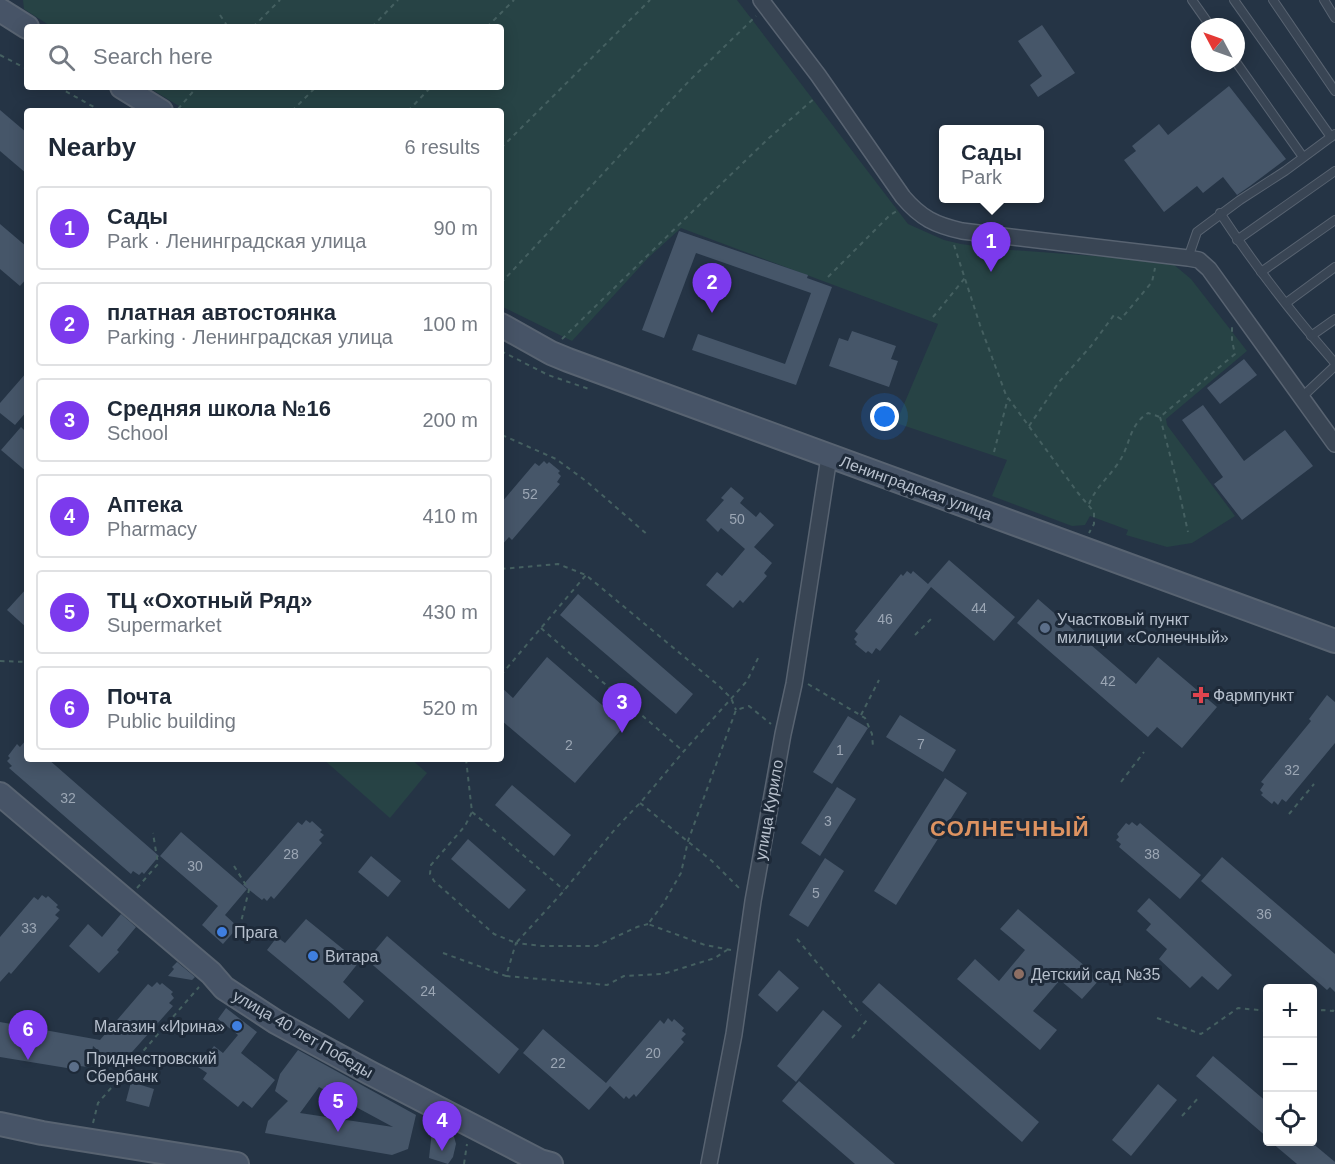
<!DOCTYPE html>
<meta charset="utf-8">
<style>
body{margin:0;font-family:Arial,sans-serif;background:#f2f2f3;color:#1f2937}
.controls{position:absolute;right:18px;bottom:18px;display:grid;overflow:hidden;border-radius:6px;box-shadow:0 3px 15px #0003}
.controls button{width:54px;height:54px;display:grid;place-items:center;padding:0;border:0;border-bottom:2px solid #e0e1e3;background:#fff;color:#1f2937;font:30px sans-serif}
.compass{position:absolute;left:1191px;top:18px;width:54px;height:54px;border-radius:50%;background:#fff;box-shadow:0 3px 15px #0003;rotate:311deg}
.you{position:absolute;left:885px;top:417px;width:21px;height:21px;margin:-15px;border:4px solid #fff;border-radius:50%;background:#1a73e8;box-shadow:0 0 0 9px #1a73e833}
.badge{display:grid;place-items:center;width:39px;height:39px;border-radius:50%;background:#7c3aed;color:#fff;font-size:20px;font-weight:700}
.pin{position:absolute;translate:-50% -50px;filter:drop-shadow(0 2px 3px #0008)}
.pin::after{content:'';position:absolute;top:32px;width:21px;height:18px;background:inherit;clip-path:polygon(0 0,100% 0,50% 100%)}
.popup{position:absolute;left:939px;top:125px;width:105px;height:78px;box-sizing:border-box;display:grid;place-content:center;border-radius:6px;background:#fff;filter:drop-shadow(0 2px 4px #0005);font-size:20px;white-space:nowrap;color:#747a83}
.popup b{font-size:22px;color:#1f2937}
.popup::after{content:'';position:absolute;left:50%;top:100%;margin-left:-12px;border:12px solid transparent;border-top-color:#fff}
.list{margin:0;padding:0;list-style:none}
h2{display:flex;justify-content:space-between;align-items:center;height:78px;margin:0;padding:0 24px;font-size:26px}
h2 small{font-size:20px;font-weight:400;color:#747a83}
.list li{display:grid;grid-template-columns:39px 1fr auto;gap:18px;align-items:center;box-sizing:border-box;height:84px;margin:0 12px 12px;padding:0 12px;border:2px solid #e0e1e3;border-radius:6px}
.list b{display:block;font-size:22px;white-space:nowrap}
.list p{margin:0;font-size:20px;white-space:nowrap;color:#747a83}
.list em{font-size:20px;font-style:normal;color:#747a83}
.icon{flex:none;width:33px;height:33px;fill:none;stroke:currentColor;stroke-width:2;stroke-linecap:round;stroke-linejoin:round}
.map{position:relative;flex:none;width:1335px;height:1164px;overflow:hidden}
.search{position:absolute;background:#fff;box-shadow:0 3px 15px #0003;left:24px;top:24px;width:480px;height:66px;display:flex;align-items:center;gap:15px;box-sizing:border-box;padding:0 21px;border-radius:6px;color:#747a83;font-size:22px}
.panel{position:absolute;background:#fff;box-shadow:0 3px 15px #0003;left:24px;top:108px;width:480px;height:654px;border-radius:6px}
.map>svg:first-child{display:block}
.green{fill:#274345}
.building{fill:#465669;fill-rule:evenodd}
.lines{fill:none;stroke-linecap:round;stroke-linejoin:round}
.lane-casing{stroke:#586371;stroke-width:10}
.street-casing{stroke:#586371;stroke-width:18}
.secondary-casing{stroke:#586371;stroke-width:26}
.path{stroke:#456061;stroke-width:2;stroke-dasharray:4.5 4.5;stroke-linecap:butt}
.lane{stroke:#394554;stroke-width:8}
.street{stroke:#394554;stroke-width:15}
.secondary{stroke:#475467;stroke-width:22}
.service-dot{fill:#5c6f8a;stroke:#1e2a39;stroke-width:2}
.health-dot{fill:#e0444e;stroke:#1e2a39;stroke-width:2}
.shop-dot{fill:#3f7fe0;stroke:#1e2a39;stroke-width:2}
.education-dot{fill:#8d6e63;stroke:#1e2a39;stroke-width:2}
.labels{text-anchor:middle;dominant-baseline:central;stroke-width:6;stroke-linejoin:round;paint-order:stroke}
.number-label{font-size:14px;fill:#9ba6b4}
.street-label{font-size:16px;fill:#b7c0cd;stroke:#1e2a39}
.poi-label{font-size:16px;fill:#b7c0cd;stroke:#1e2a39;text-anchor:start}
.district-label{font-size:22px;font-weight:bold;letter-spacing:1.5px;fill:#de9361;stroke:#1e2a39}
</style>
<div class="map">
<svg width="1335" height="1164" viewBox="0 0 1335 1164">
<rect width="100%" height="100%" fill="#253445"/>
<g class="green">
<polygon points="23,0 737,0 908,224 944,240 961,244 997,249 1165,261 1173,264 1191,279 1247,351 1166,419 1167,425 1235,516 1192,543 1167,547 1126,535 1128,530 1090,516 1085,525 1072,526 992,496 1007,460 896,423 938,324 681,228 648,258 572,341 501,306 501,111 187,111 148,87 501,87 501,27 52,27 24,9"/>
<polygon points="323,759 411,759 427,773 390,818"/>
</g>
<g class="building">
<polygon points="1042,25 1075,73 1038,97 1030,85 1042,76 1018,41"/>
<polygon points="1229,86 1286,159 1250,186 1237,195 1223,177 1203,193 1197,186 1164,212 1124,160 1136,151 1132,146 1159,124 1168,135"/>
<polygon points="0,110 27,133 27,174 0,151"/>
<polygon points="0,224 27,247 27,278 20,286 0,269"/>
<polygon points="679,231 808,275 807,278 832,287 796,385 692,350 698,334 785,364 811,293 696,253 664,338 642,330"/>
<polygon points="852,331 896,346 891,359 898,361 889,387 829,366 839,338 848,341"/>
<polygon points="1244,359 1257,375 1220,404 1207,388"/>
<polygon points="27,372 27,411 15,425 0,413 0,403"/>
<polygon points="1203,405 1244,461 1285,430 1313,466 1242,520 1214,484 1223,477 1182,420"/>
<polygon points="21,427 27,433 27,472 1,450"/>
<polygon points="544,461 547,464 549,462 560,471 558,473 561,476 557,482 560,484 512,540 509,537 501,546 501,503 535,463 539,466"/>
<polygon points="731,487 744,498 740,503 756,517 760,512 774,525 754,547 772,563 764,573 767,576 743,603 740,600 733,608 706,585 717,572 722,576 745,549 721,528 718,532 706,520 724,500 721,498"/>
<polygon points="949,560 1015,617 994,641 931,587 880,651 876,648 872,654 868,651 866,653 855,644 857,642 854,639 858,634 855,631 901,574 903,576 907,571 911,574 913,571 928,584"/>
<polygon points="27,588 27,628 7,610"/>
<polygon points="578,594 693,694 676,714 560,615"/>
<polygon points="1038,599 1136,684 1158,657 1217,707 1182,748 1157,727 1148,737 1017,623"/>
<polygon points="547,657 625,725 575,783 501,720 501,687 513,698"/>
<polygon points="1327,695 1335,702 1335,743 1286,802 1282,799 1278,805 1274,801 1272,804 1261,795 1263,793 1260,790 1264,784 1261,782 1311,721 1309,719"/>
<polygon points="900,715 956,750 943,772 886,737"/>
<polygon points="848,716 868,728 832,784 813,772"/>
<polygon points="27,739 27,759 48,759 159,856 144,874 142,872 139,875 133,871 131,874 9,768 12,766 7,761 10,758 8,756 17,744 20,747"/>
<polygon points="945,778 967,793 896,905 874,891"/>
<polygon points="512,785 571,835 554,856 495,805"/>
<polygon points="837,787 856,799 820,856 801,843"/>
<polygon points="306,820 310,823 312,821 322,830 320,832 324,835 319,840 322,843 274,899 271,896 267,901 264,898 262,900 243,885 298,822 302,825"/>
<polygon points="1132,822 1137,826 1140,823 1201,875 1180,899 1119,847 1121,844 1116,840 1119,837 1117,834 1126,823 1129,825"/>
<polygon points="181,832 247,889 225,915 238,927 223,944 202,925 218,906 160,856"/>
<polygon points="468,839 526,890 509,909 451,859"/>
<polygon points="371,856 401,881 388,897 358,872"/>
<polygon points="1222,857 1335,954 1335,992 1330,987 1327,990 1201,881"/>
<polygon points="825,858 844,871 808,927 789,915"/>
<polygon points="42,895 46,898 48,896 58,905 56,907 60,910 55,915 59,918 11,974 9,972 0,982 0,937 34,897 38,900"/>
<polygon points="1149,898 1232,975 1218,990 1202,976 1190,988 1159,959 1167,949 1146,930 1151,924 1137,911"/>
<polygon points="1018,909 1100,979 1082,999 1060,980 1033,1011 1057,1030 1040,1050 957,979 975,959 999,981 1025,950 1000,929"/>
<polygon points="121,914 136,927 117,950 119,952 99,973 69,946 88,924 102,937"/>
<polygon points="306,919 359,962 343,982 364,1001 349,1019 331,1003 267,950 277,937 285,943"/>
<polygon points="387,936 519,1049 499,1074 367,960"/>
<polygon points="177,962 195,977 192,980 168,976 174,969 172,967"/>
<polygon points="779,970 799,988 777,1012 758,995"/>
<polygon points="157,982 160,985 162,983 173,992 171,994 174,998 169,1003 173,1006 124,1061 122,1058 117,1063 114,1060 112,1063 93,1046 90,1063 88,1063 87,1067 80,1066 79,1070 0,1057 0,1022 100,1040 148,984 152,987"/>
<polygon points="879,983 1039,1122 1022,1142 862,1002"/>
<polygon points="226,1008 257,1032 241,1053 275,1080 252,1108 243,1101 238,1107 203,1079 207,1073 198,1067 214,1046 223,1053 238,1035 218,1019"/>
<polygon points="823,1010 842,1026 796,1082 777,1066"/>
<polygon points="668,1018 672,1022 674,1019 684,1028 682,1031 686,1034 681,1039 684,1042 636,1097 634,1094 629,1099 626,1096 624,1099 610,1086 589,1110 523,1053 543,1029 606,1083 660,1020 664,1024"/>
<path d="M298,1050L416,1115L408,1149L392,1155L265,1133L268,1121L288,1101L275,1091L280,1074ZM319,1087L393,1127L300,1113Z"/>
<polygon points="1213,1056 1268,1103 1268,1138 1196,1076"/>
<polygon points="799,1081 895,1164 855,1164 782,1101"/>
<polygon points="131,1082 154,1089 149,1107 126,1101"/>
<polygon points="1158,1084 1177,1100 1131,1156 1112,1140"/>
<polygon points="432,1131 453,1133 456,1144 453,1157 448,1164 429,1158"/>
<polygon points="1271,1142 1311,1142 1335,1162 1335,1164 1297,1164"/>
</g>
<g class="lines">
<defs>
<g id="lane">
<polyline points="1192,0 1211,27"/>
<polyline points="1234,0 1331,137"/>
<polyline points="1273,0 1335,91"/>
<polyline points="1324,0 1335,18"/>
<polyline points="1236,62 1303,157"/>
<path d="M1220,213C1255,266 1293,315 1335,363"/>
<polyline points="1237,240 1335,171"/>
<polyline points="1188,258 1197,232 1240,200 1285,171 1335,134"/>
<polyline points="1261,272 1335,220"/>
<polyline points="1286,303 1335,267"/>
<polyline points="1311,336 1335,319"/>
<polyline points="1301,398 1335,366"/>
</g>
<g id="street">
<path d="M761,0L818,75L903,197C921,218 935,225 962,231L1188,258L1199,260L1209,269L1335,444"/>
<polyline points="709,1164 734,1034 753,901 783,734 794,684 829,457"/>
</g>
<g id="secondary">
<polyline points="0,10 27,27"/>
<polyline points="122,87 161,111"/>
<polyline points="501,325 551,353 568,360 1335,641"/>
<polyline points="0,794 211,973 224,988 276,1022 370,1073 540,1161 551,1164"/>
<polyline points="0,1124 42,1133 237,1164"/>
</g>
</defs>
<use href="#lane" class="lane-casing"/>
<use href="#street" class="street-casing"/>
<use href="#secondary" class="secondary-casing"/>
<g class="path">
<polyline points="220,15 228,27"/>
<polyline points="253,27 280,0"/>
<polyline points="372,27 398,0"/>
<polyline points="487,27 514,0"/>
<polyline points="0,55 27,69"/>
<polyline points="58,87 101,111"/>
<polyline points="178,109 197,87"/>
<polyline points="292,111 316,87"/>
<polyline points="408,111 431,87"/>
<polyline points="501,148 650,0"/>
<polyline points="954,245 980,325 1006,395 1078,493 1094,512 1094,524 1089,533"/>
<polyline points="828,277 890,215 897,211"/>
<polyline points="501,283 690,80 756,16"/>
<polyline points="933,317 965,278"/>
<polyline points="562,339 694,210 769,138 816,97"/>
<polyline points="501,351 548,375 589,389"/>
<polyline points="1160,417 1176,478 1188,532"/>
<polyline points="1029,426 1059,382 1091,346 1114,315 1121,319 1152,282 1155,268"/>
<polyline points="502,435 556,459 586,481 649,536"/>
<polyline points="994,452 1008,398"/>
<path d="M1089,504C1096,487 1109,477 1119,462C1131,444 1128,426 1148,413L1160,417L1235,354L1232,341V327"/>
<polyline points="501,569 558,564 586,575 718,685 731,698 736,710"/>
<polyline points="541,628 614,692"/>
<polyline points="915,635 934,616"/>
<polyline points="0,661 27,662"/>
<polyline points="501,675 586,575"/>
<polyline points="808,684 865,718 872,734 873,747"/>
<polyline points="622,698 683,751"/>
<polyline points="861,715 879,680"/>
<polyline points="466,759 472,812 465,826 431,865 430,874 434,881 494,934 516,943 562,893 616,828 640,803 684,751 747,681 760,654"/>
<polyline points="1121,782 1144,752"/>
<polyline points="640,803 712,861 740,889"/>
<polyline points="472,812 496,832"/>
<polyline points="1289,814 1314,784"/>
<polyline points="502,837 564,890"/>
<polyline points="234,866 249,890 240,926"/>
<polyline points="137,888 158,864 153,833"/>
<polyline points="797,939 861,1015"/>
<polyline points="731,950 705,945 648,924 663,904 681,873 688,841 736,710 749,706 771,724"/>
<polyline points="443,953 506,976 516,943 542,946 596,946 637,927 648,924"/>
<polyline points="506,976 607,985 624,976 663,974 715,958 727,950"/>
<polyline points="1312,1011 1323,1010 1333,1011 1335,1007"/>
<polyline points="1157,1018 1201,1034 1238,1008 1268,1011"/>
<polyline points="852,1038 867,1020"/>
<polyline points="1182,1116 1200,1096"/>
<polyline points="93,1123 98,1103 199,987"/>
<polyline points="464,1164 467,1144"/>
</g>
<use href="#lane" class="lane"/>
<use href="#street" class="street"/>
<use href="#secondary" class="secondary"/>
</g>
<g class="service-dot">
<circle cx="1045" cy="628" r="6"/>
<circle cx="74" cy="1067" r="6"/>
</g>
<path class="health-dot" d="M1198 686h6v6h6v6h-6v6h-6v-6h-6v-6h6z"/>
<g class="shop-dot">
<circle cx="222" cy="932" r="6"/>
<circle cx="313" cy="956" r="6"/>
<circle cx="237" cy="1026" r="6"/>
</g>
<circle class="education-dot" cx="1019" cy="974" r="6"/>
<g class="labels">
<g class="number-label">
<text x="530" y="494">52</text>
<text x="737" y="519">50</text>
<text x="979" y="608">44</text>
<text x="885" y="619">46</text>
<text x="1108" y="681">42</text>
<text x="921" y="744">7</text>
<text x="569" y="745">2</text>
<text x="840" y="750">1</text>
<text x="1292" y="770">32</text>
<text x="68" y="798">32</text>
<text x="828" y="821">3</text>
<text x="291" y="854">28</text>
<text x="1152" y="854">38</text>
<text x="195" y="866">30</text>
<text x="816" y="893">5</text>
<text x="1264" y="914">36</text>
<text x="29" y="928">33</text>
<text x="428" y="991">24</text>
<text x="653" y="1053">20</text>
<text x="558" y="1063">22</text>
</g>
<g class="street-label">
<text transform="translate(916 488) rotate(20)">Ленинградская улица</text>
<text transform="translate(769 810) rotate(-80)">улица Курило</text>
<text transform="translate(303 1034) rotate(30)">улица 40 лет Победы</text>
</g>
<g class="poi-label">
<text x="1057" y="619">Участковый пункт<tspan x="1057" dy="18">милиции «Солнечный»</tspan></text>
<text x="1213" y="695">Фармпункт</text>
<text x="234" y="932">Прага</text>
<text x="325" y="956">Витара</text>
<text x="1031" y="974">Детский сад №35</text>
<text x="225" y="1026" text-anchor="end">Магазин «Ирина»</text>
<text x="86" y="1058">Приднестровский<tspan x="86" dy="18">Сбербанк</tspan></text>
</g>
<g class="district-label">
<text x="1010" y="828">СОЛНЕЧНЫЙ</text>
</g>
</g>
</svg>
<div class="controls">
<button>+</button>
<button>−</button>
<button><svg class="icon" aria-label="locate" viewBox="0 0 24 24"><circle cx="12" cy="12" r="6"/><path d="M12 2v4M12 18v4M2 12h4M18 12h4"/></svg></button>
</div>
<svg class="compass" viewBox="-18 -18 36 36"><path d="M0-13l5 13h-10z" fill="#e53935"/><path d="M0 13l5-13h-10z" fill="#747a83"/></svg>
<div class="you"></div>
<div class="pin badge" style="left:991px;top:272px">1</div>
<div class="popup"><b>Сады</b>Park</div>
<div class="pin badge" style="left:712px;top:313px">2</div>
<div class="pin badge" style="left:622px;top:733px">3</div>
<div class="pin badge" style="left:442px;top:1151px">4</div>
<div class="pin badge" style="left:338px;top:1132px">5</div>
<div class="pin badge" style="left:28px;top:1060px">6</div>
<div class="search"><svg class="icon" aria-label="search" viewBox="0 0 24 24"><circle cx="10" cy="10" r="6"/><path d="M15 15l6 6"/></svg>Search here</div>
<section class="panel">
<h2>Nearby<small>6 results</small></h2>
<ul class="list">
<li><span class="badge">1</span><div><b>Сады</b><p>Park · Ленинградская улица</p></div><em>90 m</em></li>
<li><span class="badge">2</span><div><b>платная автостоянка</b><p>Parking · Ленинградская улица</p></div><em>100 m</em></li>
<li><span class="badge">3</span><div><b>Средняя школа №16</b><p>School</p></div><em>200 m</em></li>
<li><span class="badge">4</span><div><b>Аптека</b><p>Pharmacy</p></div><em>410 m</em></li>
<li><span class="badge">5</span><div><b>ТЦ «Охотный Ряд»</b><p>Supermarket</p></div><em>430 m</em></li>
<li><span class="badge">6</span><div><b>Почта</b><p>Public building</p></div><em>520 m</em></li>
</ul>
</section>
</div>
